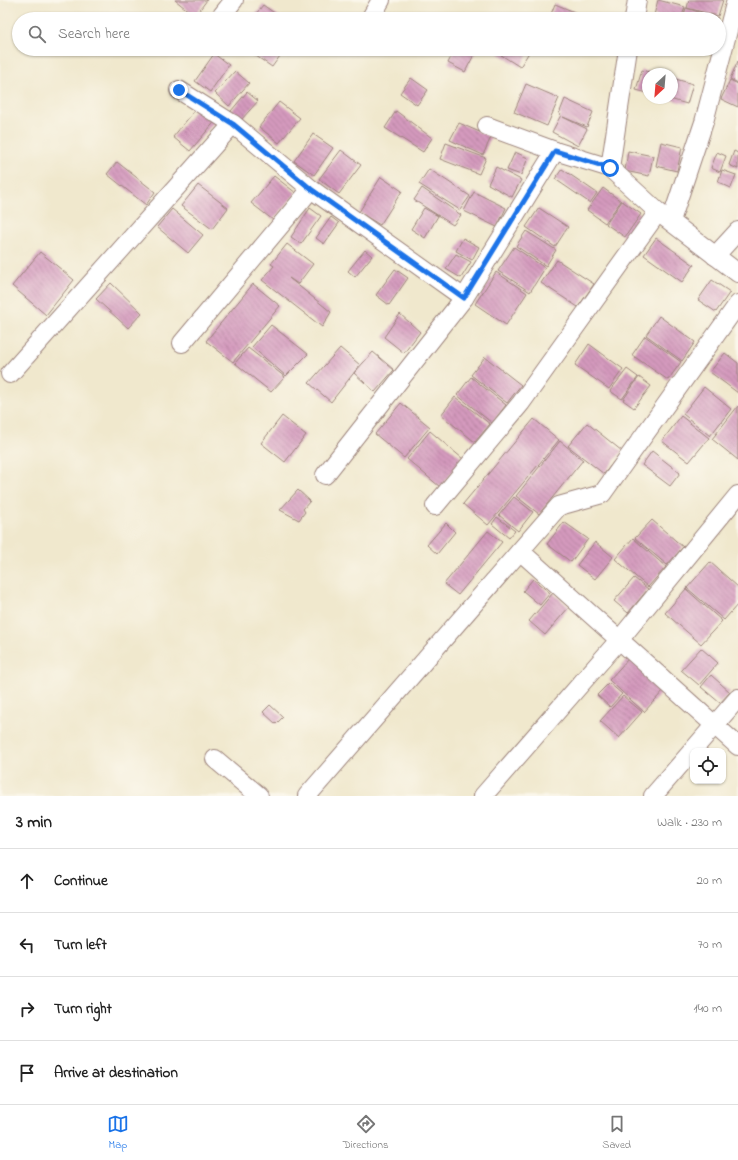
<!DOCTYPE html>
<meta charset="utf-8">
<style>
body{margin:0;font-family:"Indie Flower",sans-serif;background:#f6f6f6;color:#222}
.controls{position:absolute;right:12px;bottom:12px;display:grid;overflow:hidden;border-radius:8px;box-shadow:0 1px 3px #0004}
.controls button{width:36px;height:36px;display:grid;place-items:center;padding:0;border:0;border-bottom:1px solid #e0e0e0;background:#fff;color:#222;font:20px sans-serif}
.compass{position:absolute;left:642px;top:68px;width:36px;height:36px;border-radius:50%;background:#fff;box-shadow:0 1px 3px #0004;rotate:206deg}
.stop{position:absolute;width:12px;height:12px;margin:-9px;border:3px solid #1a73e8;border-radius:50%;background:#fff}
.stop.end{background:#1a73e8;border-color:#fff;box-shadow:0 1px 4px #0008}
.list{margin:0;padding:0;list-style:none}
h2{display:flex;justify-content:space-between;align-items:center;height:52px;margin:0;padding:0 16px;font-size:17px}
h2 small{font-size:13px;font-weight:400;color:#767676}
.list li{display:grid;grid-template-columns:26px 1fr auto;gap:12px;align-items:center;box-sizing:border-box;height:64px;padding:0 16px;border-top:1px solid #e0e0e0}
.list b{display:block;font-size:15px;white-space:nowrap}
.list em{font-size:13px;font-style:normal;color:#767676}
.icon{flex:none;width:22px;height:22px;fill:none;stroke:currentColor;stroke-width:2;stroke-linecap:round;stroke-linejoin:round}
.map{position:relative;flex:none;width:738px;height:796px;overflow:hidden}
.search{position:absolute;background:#fff;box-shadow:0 1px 3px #0004;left:12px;right:12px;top:12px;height:44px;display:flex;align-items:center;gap:10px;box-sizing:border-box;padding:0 14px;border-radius:22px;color:#767676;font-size:15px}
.sheet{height:308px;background:#fff}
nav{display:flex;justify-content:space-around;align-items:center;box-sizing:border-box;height:56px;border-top:1px solid #e0e0e0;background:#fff;font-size:11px;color:#767676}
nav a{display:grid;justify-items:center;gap:2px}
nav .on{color:#1a73e8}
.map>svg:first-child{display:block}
.building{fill:url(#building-back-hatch)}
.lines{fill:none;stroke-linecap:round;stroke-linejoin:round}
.minor-casing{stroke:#9d847c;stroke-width:20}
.minor{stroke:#fff;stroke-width:18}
.route{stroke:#1a73e8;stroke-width:5}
</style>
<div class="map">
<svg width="738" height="796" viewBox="0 0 738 796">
<defs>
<pattern id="building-back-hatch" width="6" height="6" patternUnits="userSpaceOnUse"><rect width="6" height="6" fill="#d49abd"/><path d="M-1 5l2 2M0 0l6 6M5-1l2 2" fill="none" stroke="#ae7d9a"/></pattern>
</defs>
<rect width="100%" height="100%" fill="#fbf7ec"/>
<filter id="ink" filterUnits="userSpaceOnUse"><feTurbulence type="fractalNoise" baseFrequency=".025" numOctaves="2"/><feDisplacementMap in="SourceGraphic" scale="8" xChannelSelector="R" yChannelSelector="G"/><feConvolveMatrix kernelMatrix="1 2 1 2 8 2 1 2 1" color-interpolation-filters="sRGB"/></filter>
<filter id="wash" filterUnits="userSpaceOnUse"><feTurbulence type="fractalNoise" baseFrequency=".012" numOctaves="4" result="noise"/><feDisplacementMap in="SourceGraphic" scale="16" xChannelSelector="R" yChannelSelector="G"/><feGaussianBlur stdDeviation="0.9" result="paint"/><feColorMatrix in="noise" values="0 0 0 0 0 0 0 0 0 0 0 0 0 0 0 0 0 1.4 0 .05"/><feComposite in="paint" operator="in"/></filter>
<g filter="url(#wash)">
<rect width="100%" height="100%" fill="#f0e8cd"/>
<g id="blocks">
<g class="building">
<polygon points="175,0 207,0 195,16"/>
<polygon points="658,0 685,7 681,19 667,19 654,15"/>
<polygon points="689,0 723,0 718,16 687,8"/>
<polygon points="555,4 582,15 581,19 549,19"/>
<polygon points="263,5 283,19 252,19"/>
<polygon points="686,8 718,18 718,19 683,19"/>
<polygon points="246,49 285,49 272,67"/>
<polygon points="455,49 468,49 475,53 465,72 448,63"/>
<polygon points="500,49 531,49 520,67 498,53"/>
<polygon points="214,54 229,65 210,92 195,81"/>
<polygon points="738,61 738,83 730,79"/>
<polygon points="642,70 656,74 648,74 648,93 636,90"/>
<polygon points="235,71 249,83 229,106 215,93"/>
<polygon points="411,78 428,90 417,105 400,93"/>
<polygon points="672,78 693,84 687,104 666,98 672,98"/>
<polygon points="730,80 738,84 738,107 721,99"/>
<polygon points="526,84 559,98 547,126 514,112"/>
<polygon points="247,92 258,101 241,120 231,111"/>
<polygon points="565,99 593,112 587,127 563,117 587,129 578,146 552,132 561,115 559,114"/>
<polygon points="279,102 300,118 279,143 259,127"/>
<polygon points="200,104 217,119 190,151 173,137"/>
<polygon points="396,111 432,138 423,152 385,128"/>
<polygon points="459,123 491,137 483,155 450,140"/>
<polygon points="313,134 333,148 314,175 294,161"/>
<polygon points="661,142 682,147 677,171 656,166"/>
<polygon points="446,143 486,158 479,174 440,159"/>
<polygon points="341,150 361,165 339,194 319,179"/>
<polygon points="628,151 653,156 649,176 625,171"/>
<polygon points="734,151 738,153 738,169 729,165"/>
<polygon points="515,152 528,158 521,175 507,170"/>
<polygon points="717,152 726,156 720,172 711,168"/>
<polygon points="117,162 155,192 146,205 107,174"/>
<polygon points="496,167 521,180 512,197 488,184"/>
<polygon points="429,169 470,196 460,210 419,184"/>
<polygon points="562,169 597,193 590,203 555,179"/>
<polygon points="722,170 736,175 731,188 718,182"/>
<polygon points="274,176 296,193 273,220 251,203"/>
<polygon points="381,177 402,191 380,225 359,212"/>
<polygon points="198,185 228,208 212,229 181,206"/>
<polygon points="422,188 461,215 453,225 414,200"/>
<polygon points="603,188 621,201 605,223 587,210"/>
<polygon points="474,192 506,208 497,227 464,211"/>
<polygon points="622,201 641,214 625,237 606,224"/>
<polygon points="310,208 321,216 301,244 291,237"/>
<polygon points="424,208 438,216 425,238 411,229"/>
<polygon points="539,208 568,227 555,247 526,227"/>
<polygon points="172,209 203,235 188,253 157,227"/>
<polygon points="331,217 339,223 324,244 316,238"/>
<polygon points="526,231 556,250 546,266 516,246"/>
<polygon points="463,238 479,247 472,260 456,251"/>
<polygon points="656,238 694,265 682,282 644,255"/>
<polygon points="287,244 313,264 298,284 289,278 331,312 322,327 262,280 274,266 271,264"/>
<polygon points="514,247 545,268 530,292 498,271"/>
<polygon points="365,250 372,256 355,277 348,271"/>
<polygon points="40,252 74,280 46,315 12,286"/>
<polygon points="456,254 471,262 461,278 446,269"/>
<polygon points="557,260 594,284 578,307 541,283"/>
<polygon points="395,269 408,278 389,305 376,295"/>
<polygon points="496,272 527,293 506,325 475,304"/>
<polygon points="712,280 730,292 716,312 698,300"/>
<polygon points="111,283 142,313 128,328 96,299"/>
<polygon points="253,284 280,306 233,362 206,341"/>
<polygon points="400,314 420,332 404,353 384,337"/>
<polygon points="659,316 695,342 682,361 646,335"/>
<polygon points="271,325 308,354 286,376 252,347"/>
<polygon points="645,336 681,362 668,380 632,355"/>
<polygon points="589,344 623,369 609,389 575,365"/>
<polygon points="248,348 285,377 271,392 235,363"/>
<polygon points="340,348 360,365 331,402 309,383"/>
<polygon points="373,352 394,370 375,392 354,373"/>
<polygon points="725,353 738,363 738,393 710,372"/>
<polygon points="485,357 521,385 507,403 471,375"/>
<polygon points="627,369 638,377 622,399 610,391"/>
<polygon points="471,377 506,405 492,423 457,395"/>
<polygon points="639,377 651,386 634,408 623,400"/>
<polygon points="704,387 731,409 710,436 683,414"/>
<polygon points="455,397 490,424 475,442 441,415"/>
<polygon points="401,403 430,427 404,458 375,434"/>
<polygon points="738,406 738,460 712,439"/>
<polygon points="282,416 306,435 285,462 261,443"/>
<polygon points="681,416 709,438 689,462 662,441"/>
<polygon points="534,419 559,440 488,525 463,504"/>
<polygon points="587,423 622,451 604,474 568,446"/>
<polygon points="430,431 463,459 440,487 407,459"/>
<polygon points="560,441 583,460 539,514 516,496"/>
<polygon points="652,451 680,473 670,486 642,465"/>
<polygon points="298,490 310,501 303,509 305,512 299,520 280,510"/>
<polygon points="514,497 533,512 518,531 499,515"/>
<polygon points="497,517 515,531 509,538 492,524"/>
<polygon points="652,520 683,547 667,565 635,538"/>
<polygon points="564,522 588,539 571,562 547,544"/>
<polygon points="446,523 455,532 437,554 427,545"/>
<polygon points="488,531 502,542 458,595 444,584"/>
<polygon points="633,538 666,567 648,587 615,559"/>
<polygon points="595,542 613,557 595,579 577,565"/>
<polygon points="710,562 738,587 738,604 724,620 687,588"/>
<polygon points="634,578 648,589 628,613 614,601"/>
<polygon points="533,579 550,593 540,605 523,591"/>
<polygon points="686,589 722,621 701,644 665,613"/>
<polygon points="553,593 569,607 545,635 529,621"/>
<polygon points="701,648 718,663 699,685 681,670"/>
<polygon points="629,658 665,689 644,712 609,680"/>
<polygon points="711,675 730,692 720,703 701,687"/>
<polygon points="609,683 622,694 610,707 597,695"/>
<polygon points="623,696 642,712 619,738 600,721"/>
<polygon points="270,705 283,717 276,724 263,712"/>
</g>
</g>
</g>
<g filter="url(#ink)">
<use href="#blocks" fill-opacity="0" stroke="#9d847c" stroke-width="1"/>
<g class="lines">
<defs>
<g id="minor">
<polyline points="219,19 234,0"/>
<polyline points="370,19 381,0"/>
<polyline points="634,19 637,0"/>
<polyline points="628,49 610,168 658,212 738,273"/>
<polyline points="179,90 233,124 311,189 464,298 555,151 610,168"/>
<polyline points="487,126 555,151"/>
<polyline points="671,221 704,122 736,0"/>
<polyline points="715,256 738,231"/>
<polyline points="182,343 311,189"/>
<polyline points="10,374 233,124"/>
<polyline points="325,475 464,298"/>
<polyline points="435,506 521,403 658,212"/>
<polyline points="520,551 738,746"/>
<polyline points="215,759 259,796"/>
<polyline points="307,796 559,506 602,494 738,304"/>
<polyline points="483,796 620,639 738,495"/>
<polyline points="653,796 738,698"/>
</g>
</defs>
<use href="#minor" class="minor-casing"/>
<use href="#minor" class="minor"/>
</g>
</g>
<g class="lines" filter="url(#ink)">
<polyline class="route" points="179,90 233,124 311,189 464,298 555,151 610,168"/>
</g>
</svg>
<div class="controls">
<button><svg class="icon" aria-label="locate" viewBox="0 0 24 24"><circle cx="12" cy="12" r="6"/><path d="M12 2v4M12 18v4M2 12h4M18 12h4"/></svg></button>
</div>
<svg class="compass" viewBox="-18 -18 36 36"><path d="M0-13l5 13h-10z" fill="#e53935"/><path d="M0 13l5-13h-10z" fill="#767676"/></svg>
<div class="stop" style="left:610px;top:168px"></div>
<div class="stop end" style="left:179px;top:90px"></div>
<div class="search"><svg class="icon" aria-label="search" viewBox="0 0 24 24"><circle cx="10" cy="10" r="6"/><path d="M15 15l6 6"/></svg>Search here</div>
</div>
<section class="sheet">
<h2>3 min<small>Walk · 230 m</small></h2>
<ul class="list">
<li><svg class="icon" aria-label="ahead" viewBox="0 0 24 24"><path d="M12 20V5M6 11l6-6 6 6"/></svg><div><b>Continue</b></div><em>20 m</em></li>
<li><svg class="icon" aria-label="left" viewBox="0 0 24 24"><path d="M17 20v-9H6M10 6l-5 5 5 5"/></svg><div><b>Turn left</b></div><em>70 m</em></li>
<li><svg class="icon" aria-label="right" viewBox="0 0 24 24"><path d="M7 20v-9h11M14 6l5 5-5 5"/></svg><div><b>Turn right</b></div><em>140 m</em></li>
<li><svg class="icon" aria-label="arrive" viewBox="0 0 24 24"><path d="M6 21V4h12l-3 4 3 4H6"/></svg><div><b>Arrive at destination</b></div></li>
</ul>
</section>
<nav>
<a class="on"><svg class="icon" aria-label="map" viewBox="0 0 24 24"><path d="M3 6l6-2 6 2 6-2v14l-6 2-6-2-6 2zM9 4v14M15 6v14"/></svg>Map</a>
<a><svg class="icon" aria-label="directions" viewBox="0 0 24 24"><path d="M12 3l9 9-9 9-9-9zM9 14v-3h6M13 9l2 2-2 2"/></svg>Directions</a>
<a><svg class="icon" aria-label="saved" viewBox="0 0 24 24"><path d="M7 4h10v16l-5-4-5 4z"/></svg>Saved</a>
</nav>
